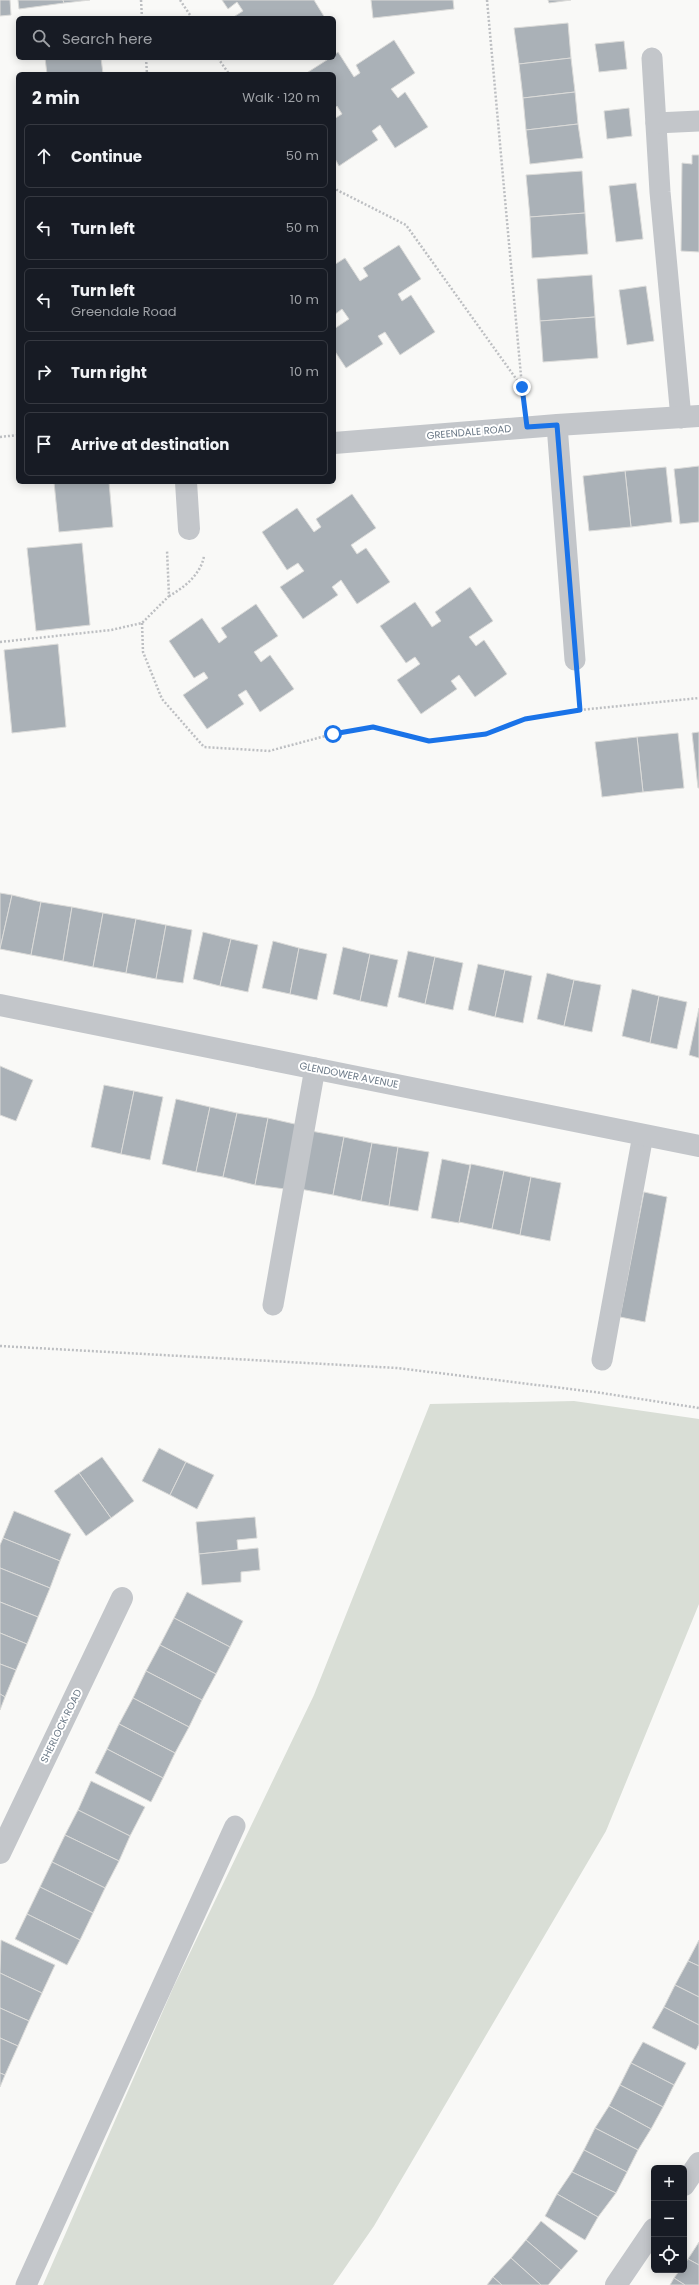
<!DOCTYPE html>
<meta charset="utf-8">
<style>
body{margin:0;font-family:Poppins,sans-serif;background:#242831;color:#f1f3f6}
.controls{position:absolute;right:12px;bottom:12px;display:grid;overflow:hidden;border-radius:6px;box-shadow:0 2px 10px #0003}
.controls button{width:36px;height:36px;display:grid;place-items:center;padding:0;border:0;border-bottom:1px solid #363941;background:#171b24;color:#f1f3f6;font:20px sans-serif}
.stop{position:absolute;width:12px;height:12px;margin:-9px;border:3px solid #1a73e8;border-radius:50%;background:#fff}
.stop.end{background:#1a73e8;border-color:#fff;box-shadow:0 1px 4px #0008}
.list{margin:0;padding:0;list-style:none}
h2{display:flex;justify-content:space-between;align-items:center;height:52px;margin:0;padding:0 16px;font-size:17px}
h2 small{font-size:13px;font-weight:400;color:#9ea1a6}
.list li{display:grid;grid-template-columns:26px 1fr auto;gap:12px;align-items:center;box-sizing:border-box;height:64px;margin:0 8px 8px;padding:0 8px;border:1px solid #363941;border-radius:6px}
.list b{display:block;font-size:15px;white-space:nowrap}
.list p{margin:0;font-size:13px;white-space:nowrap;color:#9ea1a6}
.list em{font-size:13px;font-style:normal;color:#9ea1a6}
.icon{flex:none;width:22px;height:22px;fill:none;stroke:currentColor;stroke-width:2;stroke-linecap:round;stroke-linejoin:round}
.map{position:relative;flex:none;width:699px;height:2285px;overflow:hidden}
.search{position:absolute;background:#171b24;box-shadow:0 2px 10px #0003;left:16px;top:16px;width:320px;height:44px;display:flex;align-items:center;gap:10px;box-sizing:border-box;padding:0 14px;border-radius:6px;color:#9ea1a6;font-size:15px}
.panel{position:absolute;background:#171b24;box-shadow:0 2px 10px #0003;left:16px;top:72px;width:320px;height:412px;border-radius:6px}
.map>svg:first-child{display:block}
.green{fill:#d9ded6}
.building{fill:#aab1b7;stroke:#dbdbd9}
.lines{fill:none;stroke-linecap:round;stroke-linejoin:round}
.path{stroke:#bdbfc2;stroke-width:2.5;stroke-dasharray:2 2;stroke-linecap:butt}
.service{stroke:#c3c6ca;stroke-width:21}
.minor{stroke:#c3c6ca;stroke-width:22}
.route{stroke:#1a73e8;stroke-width:5}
.labels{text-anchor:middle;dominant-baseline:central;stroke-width:4;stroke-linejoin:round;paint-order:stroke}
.street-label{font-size:10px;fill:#6a7886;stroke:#fff}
</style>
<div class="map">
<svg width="699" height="2285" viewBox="0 0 699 2285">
<rect width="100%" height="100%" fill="#f9f9f7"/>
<polygon class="green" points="574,1401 699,1419 699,1604 606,1831 374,2226 333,2285 43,2285 173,1988 314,1695 430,1404"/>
<g class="building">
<polygon points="0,0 10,0 11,15 0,16"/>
<polygon points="18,0 63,0 64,3 19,9"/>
<polygon points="63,0 90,0 64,3"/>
<polygon points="222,0 314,0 325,18 232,18 243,11 237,2 228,9"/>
<polygon points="371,0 453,0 454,9 373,18"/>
<polygon points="548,0 571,0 549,3"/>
<polygon points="568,23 571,58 519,64 514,28"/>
<polygon points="394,40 415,73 391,89 398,98 405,92 428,127 395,148 380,125 372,131 378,140 339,166 334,157 334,119 342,114 337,106 334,109 334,74 305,74 330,58 334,58 334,55 338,52 354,77 360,73 356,65"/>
<polygon points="624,41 627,69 599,72 595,44"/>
<polygon points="45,58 101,58 103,74 47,74"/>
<polygon points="571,58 575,92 523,98 519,64"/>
<polygon points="575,92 578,124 526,130 523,98"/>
<polygon points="629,108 632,136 607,139 604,111"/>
<polygon points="578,124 583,158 530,164 526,130"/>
<polygon points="692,155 699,155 699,252 681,251 682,163 692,164"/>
<polygon points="582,171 585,213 530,217 526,175"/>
<polygon points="636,183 643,239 616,242 609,186"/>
<polygon points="585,213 588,254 532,258 530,217"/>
<polygon points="399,245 421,279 398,294 402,301 411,295 435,332 400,355 385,332 378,336 383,344 346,368 334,350 334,329 349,319 342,309 334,315 334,265 345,258 360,281 368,276 363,268"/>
<polygon points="592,275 595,317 540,321 537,279"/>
<polygon points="646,286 654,341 627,345 619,290"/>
<polygon points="595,317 598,358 543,362 540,321"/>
<polygon points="699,466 699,522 680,524 674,469"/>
<polygon points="666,467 672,522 631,527 625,471"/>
<polygon points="625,471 631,527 589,531 583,476"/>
<polygon points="54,482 109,482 113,527 59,532"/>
<polygon points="352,494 376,528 351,545 357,554 366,548 390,582 357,604 341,580 332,587 338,595 303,619 280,587 304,571 298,563 287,570 262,532 297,508 314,532 321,527 316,519"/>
<polygon points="82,543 90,625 36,631 27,548"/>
<polygon points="470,587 493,621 469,637 476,646 484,640 507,674 475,697 459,675 451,681 457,689 421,714 397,680 420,664 415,657 406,663 380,626 415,602 432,627 441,621 435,612"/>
<polygon points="256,604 278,636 254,652 261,662 270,655 294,689 260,712 246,690 238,695 244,704 207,729 183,695 208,678 204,672 194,678 169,641 202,618 219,643 227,637 221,628"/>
<polygon points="58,644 66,727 12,733 4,650"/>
<polygon points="699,732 699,788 698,788 692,733"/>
<polygon points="678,733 684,788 643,792 637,737"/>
<polygon points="637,737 643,792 602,797 595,742"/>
<polygon points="0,893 12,895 0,949"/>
<polygon points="12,895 41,902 31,955 0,949"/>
<polygon points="41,902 72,907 63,961 31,955"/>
<polygon points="72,907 103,913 93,967 63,961"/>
<polygon points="103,913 136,919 126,973 93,967"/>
<polygon points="136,919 166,925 156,979 126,973"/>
<polygon points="166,925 192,930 183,983 156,979"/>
<polygon points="203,932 231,939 220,986 193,979"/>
<polygon points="231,939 258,945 248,992 220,986"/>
<polygon points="273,941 299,948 290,994 262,988"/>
<polygon points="343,947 370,954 360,1001 333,994"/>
<polygon points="299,948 327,954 317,1000 290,994"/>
<polygon points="408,951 435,957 425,1004 398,997"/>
<polygon points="370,954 398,960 387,1007 360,1001"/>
<polygon points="435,957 463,963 453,1010 425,1004"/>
<polygon points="478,964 505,970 495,1017 468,1010"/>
<polygon points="505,970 532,976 523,1023 495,1017"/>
<polygon points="547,973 574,980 564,1026 537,1019"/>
<polygon points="574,980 601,985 592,1032 564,1026"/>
<polygon points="632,989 659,996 650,1043 622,1036"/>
<polygon points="659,996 687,1002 677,1049 650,1043"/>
<polygon points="699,1008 699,1058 689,1055"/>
<polygon points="0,1066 33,1080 16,1121 0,1115"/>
<polygon points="104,1085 134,1091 121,1154 91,1147"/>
<polygon points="134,1091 163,1097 150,1160 121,1154"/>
<polygon points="176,1099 210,1107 196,1172 162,1164"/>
<polygon points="210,1107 237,1113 223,1177 196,1172"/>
<polygon points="237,1113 268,1118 255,1185 223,1177"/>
<polygon points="268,1118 299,1125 285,1189 255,1185"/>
<polygon points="311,1131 344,1137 333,1195 300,1189"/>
<polygon points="344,1137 372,1143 361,1201 333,1195"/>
<polygon points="372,1143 398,1147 389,1206 361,1201"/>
<polygon points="398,1147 429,1152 418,1211 389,1206"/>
<polygon points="442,1159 470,1165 459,1223 431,1218"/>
<polygon points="471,1164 504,1171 492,1229 459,1222"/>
<polygon points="504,1171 531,1177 520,1235 492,1229"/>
<polygon points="531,1177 561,1183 550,1241 520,1235"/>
<polygon points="644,1192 667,1197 645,1322 620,1317"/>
<polygon points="159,1448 186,1462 170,1495 142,1481"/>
<polygon points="102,1457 134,1501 111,1518 79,1473"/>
<polygon points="186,1462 214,1475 197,1509 170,1495"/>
<polygon points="79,1473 111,1518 86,1536 54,1491"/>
<polygon points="14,1511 71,1534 60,1561 3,1538"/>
<polygon points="255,1517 257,1538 237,1540 238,1550 199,1554 196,1522"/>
<polygon points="3,1538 60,1561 50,1588 0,1568 0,1545"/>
<polygon points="258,1548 260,1570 241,1572 241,1582 202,1585 199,1554"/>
<polygon points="0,1568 50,1588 38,1617 0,1602"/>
<polygon points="187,1592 243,1621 230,1647 174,1618"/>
<polygon points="0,1602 38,1617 27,1644 0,1633"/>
<polygon points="174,1618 230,1647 216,1674 160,1645"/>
<polygon points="0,1633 27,1644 16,1670 0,1664"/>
<polygon points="160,1645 216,1674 202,1700 146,1671"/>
<polygon points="0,1664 16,1670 5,1697 0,1694"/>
<polygon points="146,1671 202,1700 189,1727 133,1698"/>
<polygon points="0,1694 5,1697 0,1710"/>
<polygon points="133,1698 189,1727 175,1753 119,1724"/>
<polygon points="119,1724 175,1753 163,1778 107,1749"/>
<polygon points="107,1749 163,1778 151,1802 95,1773"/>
<polygon points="91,1781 145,1807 130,1836 78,1810"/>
<polygon points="78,1810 130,1836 119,1861 65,1835"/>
<polygon points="65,1835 119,1861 105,1888 52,1862"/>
<polygon points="52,1862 105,1888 93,1913 40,1887"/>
<polygon points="40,1887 93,1913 80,1940 27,1914"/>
<polygon points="27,1914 80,1940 67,1965 15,1939"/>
<polygon points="1,1940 55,1965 42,1993 0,1973"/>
<polygon points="699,1940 699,1966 688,1961"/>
<polygon points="688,1961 699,1966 699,1997 675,1985"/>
<polygon points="0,1973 42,1993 29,2021 0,2008"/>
<polygon points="675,1985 699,1997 699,2025 664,2007"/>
<polygon points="664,2007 699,2025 699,2044 696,2050 652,2028"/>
<polygon points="0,2008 29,2021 18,2046 0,2038"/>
<polygon points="0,2038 18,2046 5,2075 0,2073"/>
<polygon points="643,2042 686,2063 674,2085 631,2063"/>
<polygon points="631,2063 674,2085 663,2107 620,2085"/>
<polygon points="0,2073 5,2075 0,2087"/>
<polygon points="620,2085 663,2107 651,2129 609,2106"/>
<polygon points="609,2106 651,2129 638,2150 595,2128"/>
<polygon points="595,2128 638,2150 627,2172 584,2150"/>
<polygon points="584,2150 627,2172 616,2193 572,2172"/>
<polygon points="572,2172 616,2193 598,2217 557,2194"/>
<polygon points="557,2194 598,2217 585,2240 545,2216"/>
<polygon points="541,2221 578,2251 561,2270 526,2240"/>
<polygon points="526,2240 561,2270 548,2285 541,2285 511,2258"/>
<polygon points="699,2242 699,2265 688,2259"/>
<polygon points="511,2258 541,2285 502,2285 493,2277"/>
<polygon points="688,2259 699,2265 699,2285 685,2285 674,2278 680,2270 684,2270 684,2265"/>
<polygon points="493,2277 502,2285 487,2285"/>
<polygon points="674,2278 685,2285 670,2285"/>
</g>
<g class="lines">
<g class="path">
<polyline points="141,0 142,18"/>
<polyline points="180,0 192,18"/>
<polyline points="487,0 522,387"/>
<polyline points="146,58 147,74"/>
<polyline points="218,58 229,74"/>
<polyline points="334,186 337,190 406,225 522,387 523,396"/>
<polyline points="0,437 18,435"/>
<path d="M169,596C184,588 201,574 204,556"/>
<polyline points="142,623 143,652 162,699 204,747 269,751 333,734 373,727 429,741 486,734 525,719 580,710"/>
<polyline points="0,642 111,630 142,623 169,596 167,550"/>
<polyline points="578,690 580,710 699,698"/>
<polyline points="0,1346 397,1368 595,1392 699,1408"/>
</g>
<g class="service">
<polyline points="652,58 660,192 681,418"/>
<polyline points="656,123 699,121"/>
<polyline points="557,425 575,660"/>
<polyline points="273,1305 315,1068"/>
<polyline points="602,1360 643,1135"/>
<polyline points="26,2285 235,1826"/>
</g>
<g class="minor">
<polyline points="334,443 557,425 699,416"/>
<polyline points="186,482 189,529"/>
<polyline points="0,1005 699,1146"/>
<polyline points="0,1853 122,1598"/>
<polyline points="684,2185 699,2163"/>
<polyline points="616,2285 654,2229"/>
</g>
</g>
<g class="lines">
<polyline class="route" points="333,734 373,727 429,741 486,734 525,719 580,710 557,425 527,427 522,387"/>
</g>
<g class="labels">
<g class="street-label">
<text transform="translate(469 432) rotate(-5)">GREENDALE ROAD</text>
<text transform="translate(349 1075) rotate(11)">GLENDOWER AVENUE</text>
<text transform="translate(61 1726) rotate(-64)">SHERLOCK ROAD</text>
</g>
</g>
</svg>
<div class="controls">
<button>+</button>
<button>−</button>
<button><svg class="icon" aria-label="locate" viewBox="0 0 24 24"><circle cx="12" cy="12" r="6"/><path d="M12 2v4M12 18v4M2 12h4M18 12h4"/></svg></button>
</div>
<div class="stop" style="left:333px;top:734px"></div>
<div class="stop end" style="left:522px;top:387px"></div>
<div class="search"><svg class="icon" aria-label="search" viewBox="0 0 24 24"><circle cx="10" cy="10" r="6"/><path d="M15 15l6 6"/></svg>Search here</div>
<section class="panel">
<h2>2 min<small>Walk · 120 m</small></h2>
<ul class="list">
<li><svg class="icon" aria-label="ahead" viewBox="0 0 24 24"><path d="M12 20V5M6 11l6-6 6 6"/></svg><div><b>Continue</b></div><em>50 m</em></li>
<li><svg class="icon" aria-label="left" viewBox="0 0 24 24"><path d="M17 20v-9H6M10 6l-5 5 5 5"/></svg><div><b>Turn left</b></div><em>50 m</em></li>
<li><svg class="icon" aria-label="left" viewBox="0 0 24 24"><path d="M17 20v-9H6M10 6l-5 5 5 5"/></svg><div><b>Turn left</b><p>Greendale Road</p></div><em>10 m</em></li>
<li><svg class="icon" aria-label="right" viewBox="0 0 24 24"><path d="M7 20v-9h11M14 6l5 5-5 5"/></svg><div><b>Turn right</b></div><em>10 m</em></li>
<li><svg class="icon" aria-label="arrive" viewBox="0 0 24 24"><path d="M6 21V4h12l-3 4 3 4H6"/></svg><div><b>Arrive at destination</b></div></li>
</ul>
</section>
</div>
